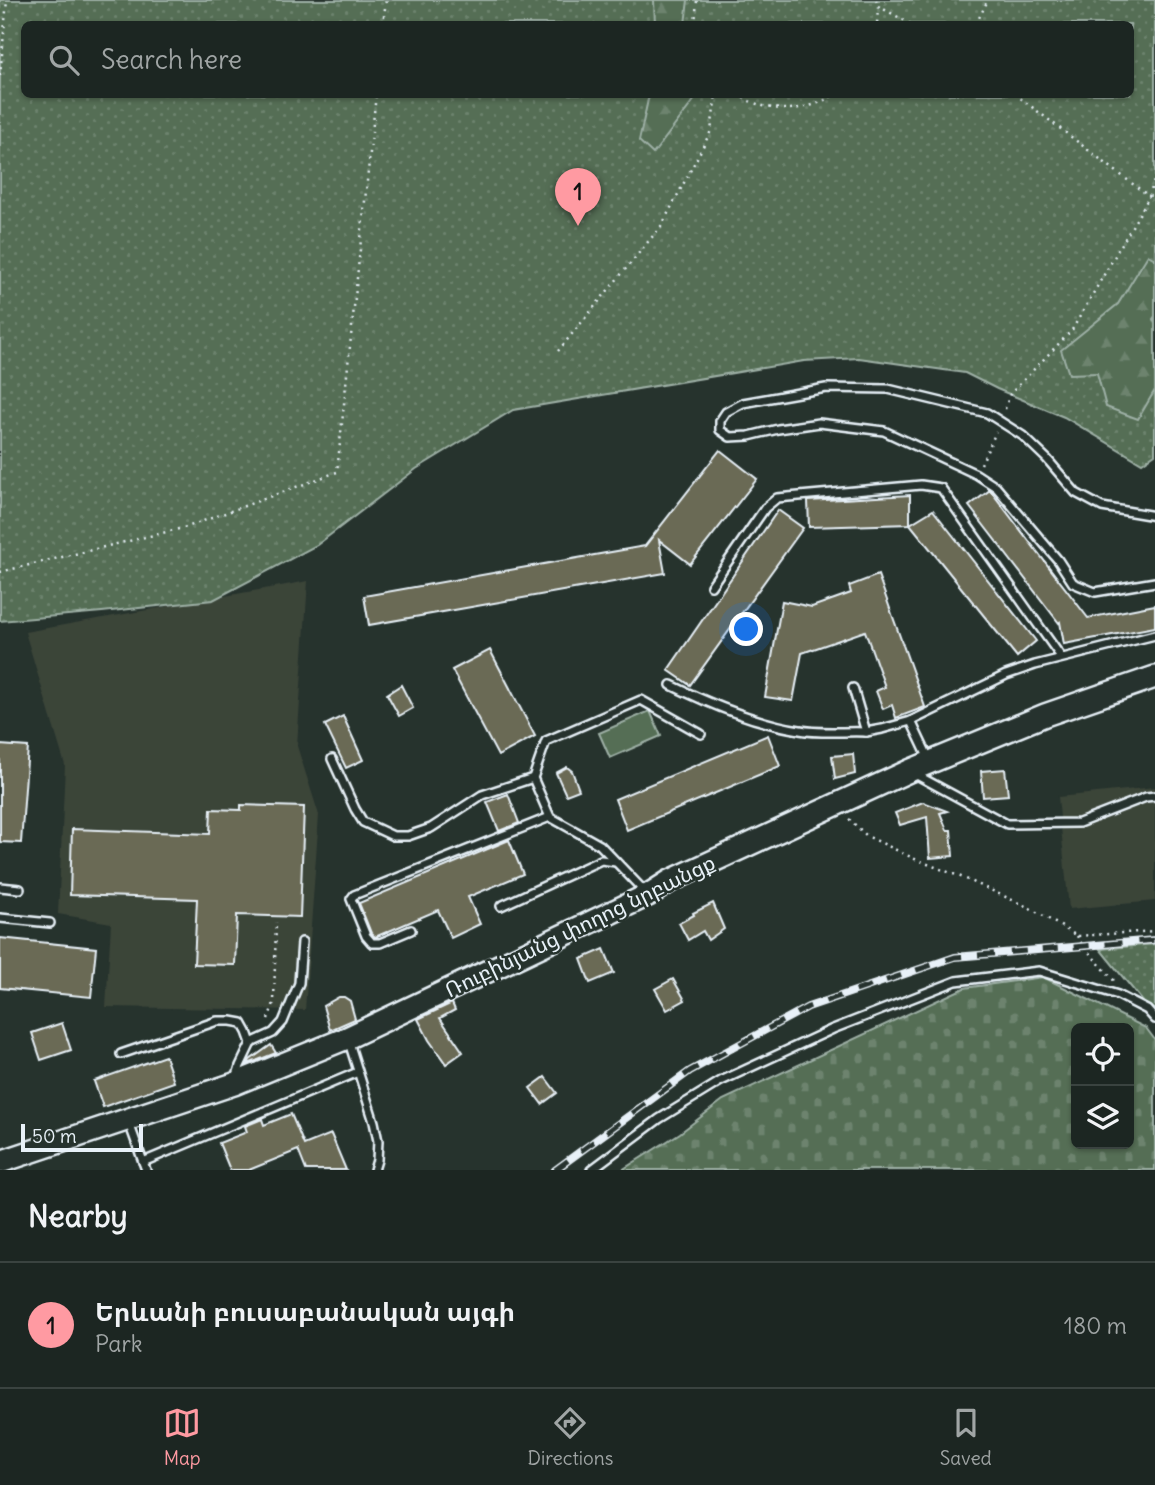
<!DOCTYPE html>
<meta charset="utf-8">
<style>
body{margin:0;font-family:Delius,"Noto Sans Armenian",sans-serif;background:#252e2a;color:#f1f3f6}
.controls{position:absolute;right:21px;bottom:21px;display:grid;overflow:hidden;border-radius:10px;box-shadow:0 2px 5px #0004}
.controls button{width:63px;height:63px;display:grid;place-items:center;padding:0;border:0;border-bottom:2px solid #3a4340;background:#1c2622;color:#f1f3f6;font:35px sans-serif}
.scale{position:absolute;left:21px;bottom:18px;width:122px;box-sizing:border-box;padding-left:7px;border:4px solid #e8f1f8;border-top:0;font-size:19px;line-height:24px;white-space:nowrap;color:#e8f1f8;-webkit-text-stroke:5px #26332d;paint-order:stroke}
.you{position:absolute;left:747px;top:630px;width:24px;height:24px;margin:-18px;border:5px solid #fff;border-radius:50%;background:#1a73e8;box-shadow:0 0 0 10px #1a73e833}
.badge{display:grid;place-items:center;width:46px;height:46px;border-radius:50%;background:#ff9aa2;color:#111;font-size:23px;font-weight:700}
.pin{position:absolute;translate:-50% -58px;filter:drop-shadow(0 2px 4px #0008)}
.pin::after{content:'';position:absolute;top:37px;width:24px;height:21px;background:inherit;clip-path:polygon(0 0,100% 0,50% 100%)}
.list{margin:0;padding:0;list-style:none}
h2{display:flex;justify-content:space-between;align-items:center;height:91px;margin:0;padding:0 28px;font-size:30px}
h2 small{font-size:23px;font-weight:400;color:#a0a5a5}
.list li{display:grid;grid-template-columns:46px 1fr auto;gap:21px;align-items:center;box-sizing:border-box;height:126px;padding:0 28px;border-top:2px solid #3a4340}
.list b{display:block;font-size:26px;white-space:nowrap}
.list p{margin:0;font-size:23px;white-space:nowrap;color:#a0a5a5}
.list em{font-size:23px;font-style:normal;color:#a0a5a5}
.icon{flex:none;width:38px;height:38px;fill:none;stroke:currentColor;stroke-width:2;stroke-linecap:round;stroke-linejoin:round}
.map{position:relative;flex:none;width:1155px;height:1170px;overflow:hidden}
.search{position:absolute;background:#1c2622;box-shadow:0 2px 5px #0004;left:21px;right:21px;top:21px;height:77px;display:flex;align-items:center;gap:18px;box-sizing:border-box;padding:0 24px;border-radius:10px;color:#a0a5a5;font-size:26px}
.sheet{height:217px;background:#1c2622}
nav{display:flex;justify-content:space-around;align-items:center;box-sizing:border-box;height:98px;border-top:2px solid #3a4340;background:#1c2622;font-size:19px;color:#a0a5a5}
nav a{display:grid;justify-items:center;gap:4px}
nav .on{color:#ff9aa2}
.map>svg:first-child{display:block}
.built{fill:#3b4439}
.green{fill:url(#green-dots);stroke:#9eb0a6;stroke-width:2;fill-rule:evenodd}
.forest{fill:url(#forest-firs);stroke:#9eb0a6;stroke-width:2}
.cemetery{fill:url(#cemetery-stones);stroke:#9eb0a6;stroke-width:2;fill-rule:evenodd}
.pitch{fill:#546e55;stroke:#9eb0a6;stroke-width:2}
.building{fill:#6b6a55;stroke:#e8f1f8;stroke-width:2}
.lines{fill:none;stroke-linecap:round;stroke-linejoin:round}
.lane-casing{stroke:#e8f1f8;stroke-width:12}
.secondary-casing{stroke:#e8f1f8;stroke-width:26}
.path{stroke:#e8f1f8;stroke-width:2.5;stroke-dasharray:2 5;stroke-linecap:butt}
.lane{stroke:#26332d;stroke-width:7}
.secondary{stroke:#26332d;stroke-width:21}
.rail-casing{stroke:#e8f1f8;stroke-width:8}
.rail{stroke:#26332d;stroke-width:5;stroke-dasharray:16;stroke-linecap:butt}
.labels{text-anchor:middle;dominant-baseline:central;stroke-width:5;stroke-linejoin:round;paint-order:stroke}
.street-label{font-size:21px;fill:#e8f1f8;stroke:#26332d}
</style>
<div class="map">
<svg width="1155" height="1170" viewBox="0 0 1155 1170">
<defs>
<pattern id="green-dots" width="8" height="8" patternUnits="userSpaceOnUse" patternTransform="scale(1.75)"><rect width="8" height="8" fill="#546e55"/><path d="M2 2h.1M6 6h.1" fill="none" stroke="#6d836e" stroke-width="1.8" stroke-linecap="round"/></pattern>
<pattern id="forest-firs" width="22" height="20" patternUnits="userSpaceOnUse" patternTransform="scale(1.75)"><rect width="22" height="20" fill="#546e55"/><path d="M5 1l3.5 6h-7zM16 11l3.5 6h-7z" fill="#6d836e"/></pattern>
<pattern id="cemetery-stones" width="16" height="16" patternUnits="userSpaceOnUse" patternTransform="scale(1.75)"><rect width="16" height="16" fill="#546e55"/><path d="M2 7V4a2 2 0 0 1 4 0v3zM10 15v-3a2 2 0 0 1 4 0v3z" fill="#6d836e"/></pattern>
</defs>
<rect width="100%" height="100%" fill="#26332d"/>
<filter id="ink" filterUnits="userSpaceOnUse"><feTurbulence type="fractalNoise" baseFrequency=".0143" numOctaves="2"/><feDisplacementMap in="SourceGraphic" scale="14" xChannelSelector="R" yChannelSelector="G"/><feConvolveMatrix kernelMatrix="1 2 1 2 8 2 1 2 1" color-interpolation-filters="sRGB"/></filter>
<g filter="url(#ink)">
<g class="built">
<polygon points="308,581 297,746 319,815 305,1010 106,1007 111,923 58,914 65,765 25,632"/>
<polygon points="1155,787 1155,901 1069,909 1058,797"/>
</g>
<g class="green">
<path d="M0,0H1155V454L1142,463L1064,417L997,389L965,373L859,358L804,361L513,410L416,469L317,545L213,600L102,612L0,621ZM24,24H1130V94H24Z"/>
<polygon points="1155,944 1155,1010 1144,1003 1100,949"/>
</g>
<g class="forest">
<polygon points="654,0 688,0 685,24 655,24"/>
<polygon points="649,95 698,95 653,154 639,141"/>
<polygon points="1148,255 1155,259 1155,316 1153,319 1155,324 1155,390 1138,419 1106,407 1097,373 1069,374 1061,350 1118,304"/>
</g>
<path class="cemetery" d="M1043,977L1146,1028L1155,1040V1170H622L680,1133L723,1100L964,988ZM1076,1028H1129V1144H1076Z"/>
<polygon class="pitch" points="650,711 661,736 610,758 599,733"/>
<g class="building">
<polygon points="720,450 757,479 690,564 659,540 665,573 369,625 364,596 645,546"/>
<polygon points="990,490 1088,618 1155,605 1155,627 1064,644 1060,622 1059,623 969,506"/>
<polygon points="910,495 910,524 809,527 808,501"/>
<polygon points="778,510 803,528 690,685 668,670"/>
<polygon points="933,510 1036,641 1017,657 910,524"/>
<polygon points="878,575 925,707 896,718 892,705 883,709 876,691 885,687 865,631 802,653 793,701 765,697 782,601 812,607 851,593 849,586"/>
<polygon points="490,650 535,736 498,756 452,670"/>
<polygon points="401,685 413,708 399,716 387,694"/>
<polygon points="343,716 363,760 346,768 325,725"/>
<polygon points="768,735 780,766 627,830 615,799"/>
<polygon points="0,745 28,747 21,843 0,842"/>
<polygon points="853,754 855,774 835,779 832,756"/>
<polygon points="567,767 572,771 579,790 566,795 556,773"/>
<polygon points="1005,769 1008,795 983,797 981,771"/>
<polygon points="508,794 519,823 499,831 487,802"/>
<polygon points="923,802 947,811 940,813 947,830 951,830 953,856 930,858 927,817 900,825 895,813"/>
<polygon points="241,805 304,807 300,917 237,915 235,965 194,964 197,899 70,895 72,829 210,834 211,809 241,810"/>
<polygon points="509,840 523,874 468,897 480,924 451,938 438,910 375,937 371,933 359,903"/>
<polygon points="713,903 724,929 708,940 703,931 688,940 679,923 694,915 693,913"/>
<polygon points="0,938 96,948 91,997 0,988"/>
<polygon points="604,949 614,973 590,983 581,959"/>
<polygon points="673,979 685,1000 667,1010 655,989"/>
<polygon points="339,997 344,997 350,1001 355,1019 330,1030 323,1006"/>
<polygon points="452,1003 455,1010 440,1018 463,1052 446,1064 429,1040 418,1019"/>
<polygon points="62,1023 71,1050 41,1060 32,1033"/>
<polygon points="271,1045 276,1053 248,1064 250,1060"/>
<polygon points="165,1056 174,1082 103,1107 94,1081"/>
<polygon points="545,1077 557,1093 542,1104 530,1088"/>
<polygon points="291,1114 304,1145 331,1134 346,1170 306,1170 298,1150 249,1170 230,1170 219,1143 247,1132 245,1126 262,1119 264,1125"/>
</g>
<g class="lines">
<defs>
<g id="lane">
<polyline points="1155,516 1102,507 1076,493 1047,459 1023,436 987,413 888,389 826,388 743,403 726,412 720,421 720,430 730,437 749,436 778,429 819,423 884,431 976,474 996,487 1058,560 1073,583 1095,592 1155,582"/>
<polyline points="711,586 765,508 777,498 921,485 941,488 1061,657"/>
<path d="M671,685C712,705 755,723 800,730C821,734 845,731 866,732"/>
<polyline points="853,688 866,732 882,729 911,721 1006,675 1035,665 1155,635"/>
<polyline points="911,721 929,759"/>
<polyline points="332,759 355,809 363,822 393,836 408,836 431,828 482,795 533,778"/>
<polyline points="913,773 1007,824 1079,823 1146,797 1155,796"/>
<polyline points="0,887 20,889"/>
<polyline points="645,892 600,845 550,817 533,778 546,741 641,700 701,734"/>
<polyline points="501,906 601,860 616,862"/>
<polyline points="0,918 50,923"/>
<polyline points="411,930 380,943 372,943 366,936 351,899 354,895 550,817"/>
<polyline points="348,1039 374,1122 378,1141 377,1160 374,1170"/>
<polyline points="251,1043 273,1033 283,1022 299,983 302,942"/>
<polyline points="121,1054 217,1021 231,1021 242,1023 247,1032 251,1043 240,1066 236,1079"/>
<polyline points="129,1123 146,1170"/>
<polyline points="143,1162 358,1072"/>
<polyline points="591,1170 659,1119 721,1081 833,1029 956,981 1039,971 1118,995 1147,1010 1155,1019"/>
</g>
<polyline id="secondary" points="0,1162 234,1084 347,1038 648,895 670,881 909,771 1045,715 1155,677"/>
</defs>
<use href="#lane" class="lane-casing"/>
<use href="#secondary" class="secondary-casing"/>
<g class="path">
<polyline points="876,0 878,6 877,24"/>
<polyline points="878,6 911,24"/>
<polyline points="383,24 386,0"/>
<polyline points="695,24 697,0"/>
<polyline points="976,24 988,0"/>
<polyline points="0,76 7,0"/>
<path d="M737,94C767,114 806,114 835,94"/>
<polyline points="1015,94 1155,201"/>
<polyline points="558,351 662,225 711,131 716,94"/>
<polyline points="1005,409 1010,394 1072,330 1149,197 1155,177"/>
<polyline points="981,464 996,432"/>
<polyline points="0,572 187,527 337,472 376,94"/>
<polyline points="849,819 867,836 915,859 966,879 1030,908 1077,936 1155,931"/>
<polyline points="1077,936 1083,946 1113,979 1114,982"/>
<polyline points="268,1019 274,1003 276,922"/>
</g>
<use href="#lane" class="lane"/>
<use href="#secondary" class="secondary"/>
<defs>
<polyline id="rail" points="555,1170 690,1071 808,1007 955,957 1155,940"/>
</defs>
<use href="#rail" class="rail-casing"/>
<use href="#rail" class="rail"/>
</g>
</g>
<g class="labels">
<g class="street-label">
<text transform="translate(580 926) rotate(-26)">Ռուբինյանց փողոց նրբանցք</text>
</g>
</g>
</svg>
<div class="controls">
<button><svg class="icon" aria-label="locate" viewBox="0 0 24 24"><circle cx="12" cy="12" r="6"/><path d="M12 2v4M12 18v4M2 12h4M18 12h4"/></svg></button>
<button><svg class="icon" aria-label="layers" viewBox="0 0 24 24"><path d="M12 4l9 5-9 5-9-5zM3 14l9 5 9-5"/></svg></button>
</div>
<div class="scale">50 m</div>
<div class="you"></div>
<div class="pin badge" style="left:578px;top:226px">1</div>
<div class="search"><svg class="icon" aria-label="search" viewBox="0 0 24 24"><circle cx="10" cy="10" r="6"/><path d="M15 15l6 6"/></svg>Search here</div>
</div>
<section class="sheet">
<h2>Nearby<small></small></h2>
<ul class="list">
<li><span class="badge">1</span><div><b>Երևանի բուսաբանական այգի</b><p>Park</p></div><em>180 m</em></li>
</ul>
</section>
<nav>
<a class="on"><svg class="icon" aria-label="map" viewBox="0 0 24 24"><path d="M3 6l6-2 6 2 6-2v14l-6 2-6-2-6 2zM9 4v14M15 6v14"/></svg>Map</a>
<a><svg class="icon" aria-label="directions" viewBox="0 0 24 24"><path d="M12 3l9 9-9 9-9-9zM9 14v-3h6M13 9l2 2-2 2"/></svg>Directions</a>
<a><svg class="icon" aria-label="saved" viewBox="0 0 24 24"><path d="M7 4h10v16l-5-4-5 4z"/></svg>Saved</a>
</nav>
